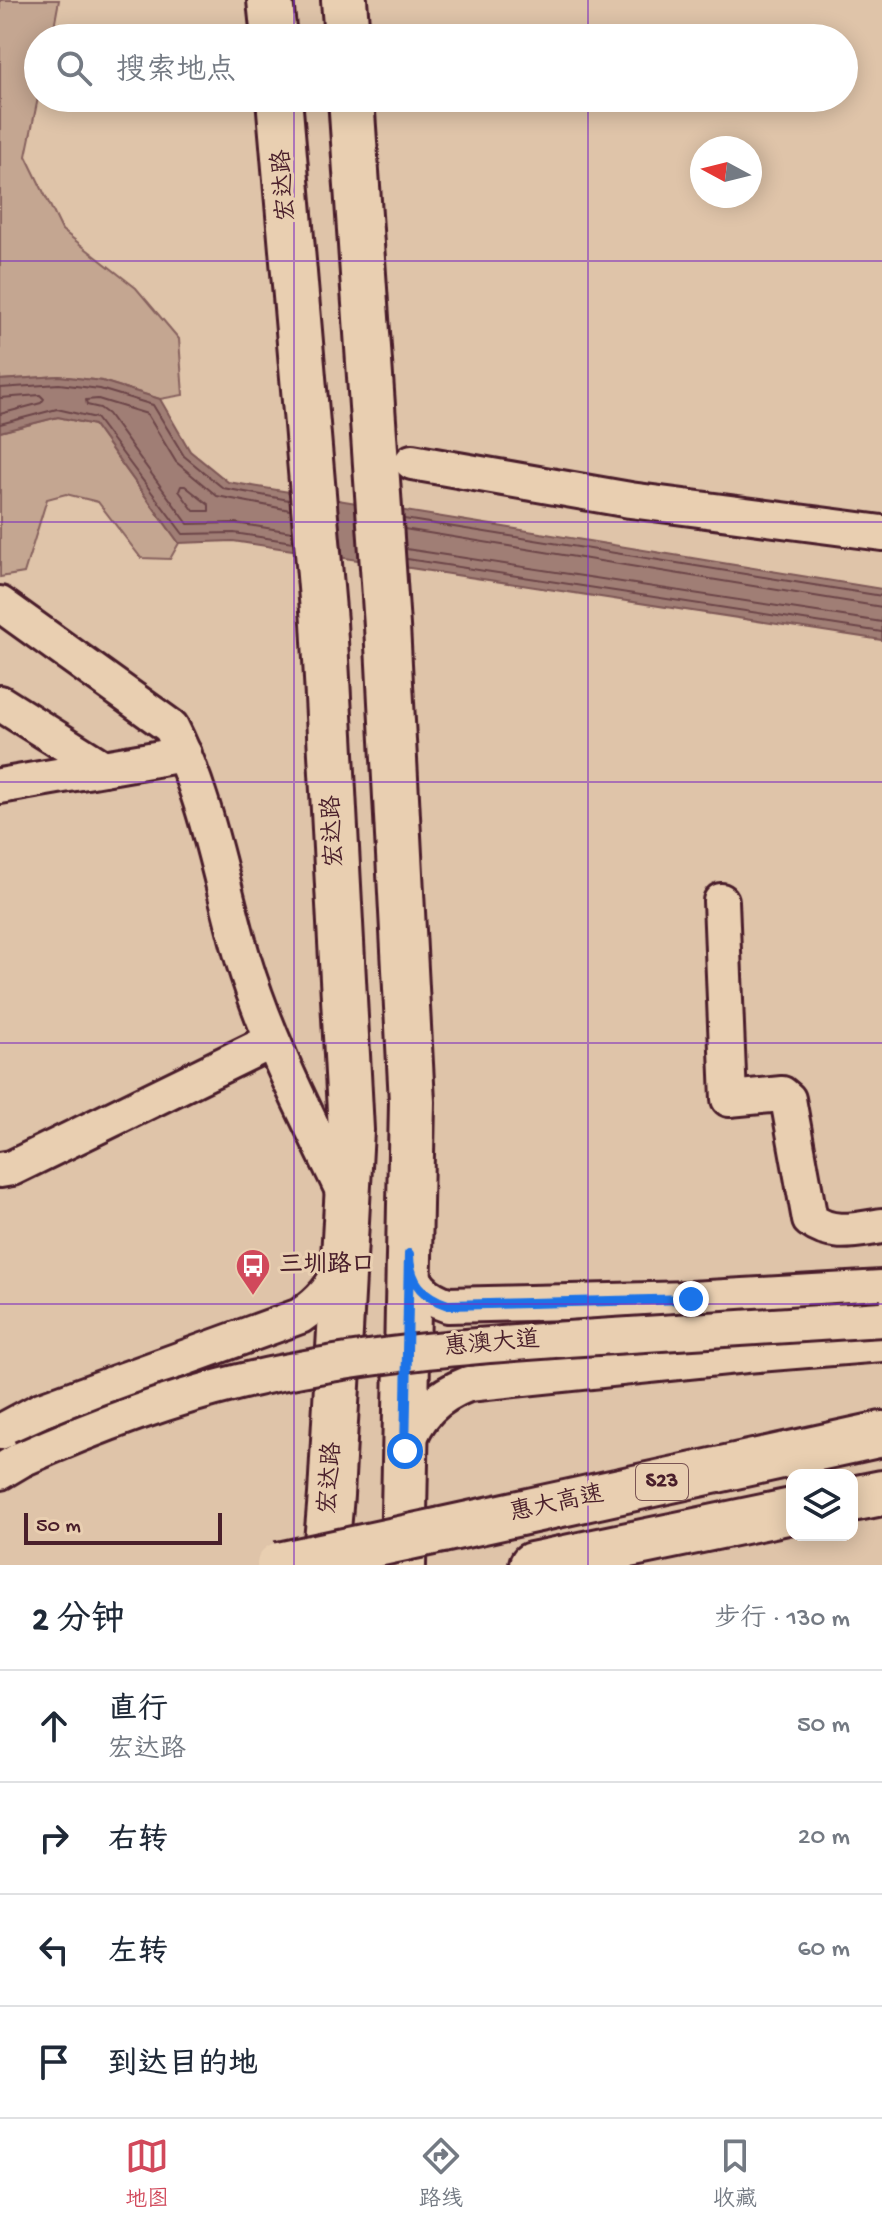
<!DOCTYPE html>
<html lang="zh">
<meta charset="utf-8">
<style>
body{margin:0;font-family:"Gochi Hand","LXGW WenKai TC",sans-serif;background:#f6f6f7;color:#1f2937}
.controls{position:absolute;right:24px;bottom:24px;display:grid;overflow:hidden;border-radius:16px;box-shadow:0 4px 20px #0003}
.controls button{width:72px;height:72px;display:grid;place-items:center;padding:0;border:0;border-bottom:2px solid #e0e1e3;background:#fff;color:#1f2937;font:40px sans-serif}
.compass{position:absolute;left:690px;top:136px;width:72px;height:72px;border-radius:50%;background:#fff;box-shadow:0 4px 20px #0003;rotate:277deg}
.scale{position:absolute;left:24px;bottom:20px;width:198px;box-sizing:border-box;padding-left:8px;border:4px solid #4a1f2b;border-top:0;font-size:22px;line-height:28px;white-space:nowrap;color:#4a1f2b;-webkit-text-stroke:6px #e9cfb1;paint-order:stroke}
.stop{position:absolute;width:24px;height:24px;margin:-18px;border:6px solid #1a73e8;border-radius:50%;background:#fff}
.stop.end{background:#1a73e8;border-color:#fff;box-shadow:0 2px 8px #0008}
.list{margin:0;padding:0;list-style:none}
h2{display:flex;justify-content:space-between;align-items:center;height:104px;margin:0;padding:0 32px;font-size:34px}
h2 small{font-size:26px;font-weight:400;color:#747a83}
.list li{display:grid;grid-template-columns:52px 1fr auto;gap:24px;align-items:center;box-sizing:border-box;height:112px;padding:0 32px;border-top:2px solid #e0e1e3}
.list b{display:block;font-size:30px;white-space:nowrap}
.list p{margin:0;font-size:26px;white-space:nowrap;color:#747a83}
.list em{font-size:26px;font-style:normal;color:#747a83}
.icon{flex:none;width:44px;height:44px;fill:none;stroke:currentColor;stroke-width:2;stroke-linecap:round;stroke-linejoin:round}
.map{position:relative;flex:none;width:882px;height:1565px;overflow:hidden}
.search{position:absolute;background:#fff;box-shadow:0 4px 20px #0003;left:24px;right:24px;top:24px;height:88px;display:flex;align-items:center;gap:20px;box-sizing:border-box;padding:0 28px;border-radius:44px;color:#747a83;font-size:30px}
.sheet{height:552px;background:#fff}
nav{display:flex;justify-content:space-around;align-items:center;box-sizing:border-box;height:112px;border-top:2px solid #e0e1e3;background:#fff;font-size:22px;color:#747a83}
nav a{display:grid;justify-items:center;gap:4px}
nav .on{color:#d1495b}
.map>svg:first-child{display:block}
.green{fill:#c4a691;stroke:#87625e;stroke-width:2}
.water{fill:#a07e74;stroke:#7e5857;stroke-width:2}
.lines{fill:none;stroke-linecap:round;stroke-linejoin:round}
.shore{stroke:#6c4548;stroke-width:2}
.minor-casing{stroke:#4a1f2b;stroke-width:40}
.major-casing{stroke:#4a1f2b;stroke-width:50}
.highway-casing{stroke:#4a1f2b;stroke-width:50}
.minor{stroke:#e9cfb1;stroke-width:34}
.major{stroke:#e9cfb1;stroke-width:44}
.highway{stroke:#e9cfb1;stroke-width:44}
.minor-bridge-casing{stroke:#4a1f2b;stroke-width:40;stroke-linecap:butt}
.highway-bridge-casing{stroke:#4a1f2b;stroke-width:50;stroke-linecap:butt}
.minor-bridge{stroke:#e9cfb1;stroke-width:34}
.highway-bridge{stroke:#e9cfb1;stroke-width:44}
.route{stroke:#1a73e8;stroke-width:10}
.grid{fill:none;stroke:#7b2cbf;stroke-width:2;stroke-opacity:0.55}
.labels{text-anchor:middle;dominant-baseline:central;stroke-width:6;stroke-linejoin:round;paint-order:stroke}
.shield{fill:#e9cfb1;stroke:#7a5453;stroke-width:2}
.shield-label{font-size:22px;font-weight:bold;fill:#4a1f2b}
.street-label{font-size:24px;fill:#4a1f2b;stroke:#e9cfb1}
.poi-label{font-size:24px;font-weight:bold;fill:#4a1f2b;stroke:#e9cfb1;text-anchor:start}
</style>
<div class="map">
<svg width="882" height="1565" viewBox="0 0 882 1565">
<rect width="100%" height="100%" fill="#dfc4a9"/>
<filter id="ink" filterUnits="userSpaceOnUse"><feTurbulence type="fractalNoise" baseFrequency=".0125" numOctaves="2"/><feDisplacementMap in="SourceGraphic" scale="16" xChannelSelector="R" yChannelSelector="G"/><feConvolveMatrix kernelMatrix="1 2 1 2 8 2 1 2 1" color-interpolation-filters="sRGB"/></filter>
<g filter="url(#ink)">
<g class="green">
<polygon points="0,0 59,0 52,38 38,38 38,98 26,156 62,230 136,288 179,339 183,395 160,399 102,381 59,376 0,380"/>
<polygon points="58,417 94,425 179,543 170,559 141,558 98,502 66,494 47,499 24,573 0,577 0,432"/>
</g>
<polygon class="water" points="59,376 102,381 160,399 190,451 228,482 882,589 882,640 233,541 179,543 94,425 58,417 0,432 0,380"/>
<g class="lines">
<g class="shore">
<polyline points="0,388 59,384 100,389 153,405 184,456 223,488 289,500"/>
<polyline points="0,398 40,395 44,399 41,403 0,414"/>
<polyline points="0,424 57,409 96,418 183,534 234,533 293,542"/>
<polygon points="181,486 185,486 209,505 209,511 194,511 179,491"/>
<polyline points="290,510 217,496 176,462 147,414 98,399 86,400 87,405 100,408 108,414 188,524 235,523 292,532"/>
<polyline points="404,519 882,596"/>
<polyline points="404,529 882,607"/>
<polyline points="406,549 882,622"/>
<polyline points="407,559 882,632"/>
</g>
<defs>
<g id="minor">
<polyline points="412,462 630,500 882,533"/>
<path d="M0,604L171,727C208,800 220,880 243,959C268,1042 309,1120 347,1199"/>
<polyline points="0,703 103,768"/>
<polyline points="0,786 184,754"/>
<path d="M721,901L729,1099L782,1094L788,1099L810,1220C833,1237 855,1230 882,1226"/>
<polyline points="0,1170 12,1168 272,1041"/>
<path d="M409,1259C411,1284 425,1298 448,1305L691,1299L882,1288"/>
<path d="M0,1432L41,1410L300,1316C321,1302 336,1286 342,1261"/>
<path d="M406,1447C417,1415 437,1396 468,1384L746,1355L882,1344"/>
<polyline points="0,1472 22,1459"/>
</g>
<g id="major">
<polyline points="270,0 274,38"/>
<polyline points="344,0 347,38"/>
<polyline points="279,98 324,622 351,1130 331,1495 325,1565"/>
<polyline points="351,98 387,626 412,1102 403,1565"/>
</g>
<g id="highway">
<polyline points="852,1499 882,1493"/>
<polyline points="442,1530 882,1434"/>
<polyline points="532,1565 792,1511"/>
</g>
</defs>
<use href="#minor" class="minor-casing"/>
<use href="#major" class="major-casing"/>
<use href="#highway" class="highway-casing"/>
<use href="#minor" class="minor"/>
<use href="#major" class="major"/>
<use href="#highway" class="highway"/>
<defs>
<path id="minor-bridge" d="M22,1459C91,1428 165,1400 239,1382C356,1354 478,1345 598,1337C693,1331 787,1325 882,1319"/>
<polyline id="highway-bridge" points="279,1565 442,1530"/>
</defs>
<use href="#minor-bridge" class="minor-bridge-casing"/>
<use href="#highway-bridge" class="highway-bridge-casing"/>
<use href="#minor-bridge" class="minor-bridge"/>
<use href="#highway-bridge" class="highway-bridge"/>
</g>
</g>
<g class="lines" filter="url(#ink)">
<path class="route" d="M405,1451L409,1254C409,1281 422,1297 448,1305L691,1299"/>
</g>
<path class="grid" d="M294,0V38M588,0V38M294,98V1565M588,98V1565M0,261H882M0,522H882M0,782H882M0,1043H882M0,1304H882"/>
<defs>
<symbol id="bus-pin" viewBox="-11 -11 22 30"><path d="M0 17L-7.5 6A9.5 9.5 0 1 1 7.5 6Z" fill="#d1495b" stroke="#e9cfb1"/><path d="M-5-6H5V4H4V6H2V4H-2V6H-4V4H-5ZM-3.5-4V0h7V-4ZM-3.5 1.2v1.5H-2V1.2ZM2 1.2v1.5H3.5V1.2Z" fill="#fff"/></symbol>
</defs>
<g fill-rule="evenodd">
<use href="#bus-pin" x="233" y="1246" width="40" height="54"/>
</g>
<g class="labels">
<rect class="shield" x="636" y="1464" width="52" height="36" rx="6"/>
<g class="shield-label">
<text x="662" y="1482">S23</text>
</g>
<g class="street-label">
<text transform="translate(286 185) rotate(-95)">宏达路</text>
<text transform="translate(335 831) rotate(-93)">宏达路</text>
<text transform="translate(492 1345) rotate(-5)">惠澳大道</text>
<text transform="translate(332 1478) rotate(-86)">宏达路</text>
<text transform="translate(557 1505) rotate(-12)">惠大高速</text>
</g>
<g class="poi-label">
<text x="279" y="1266">三圳路口</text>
</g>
</g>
</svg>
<div class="controls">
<button><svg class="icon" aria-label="layers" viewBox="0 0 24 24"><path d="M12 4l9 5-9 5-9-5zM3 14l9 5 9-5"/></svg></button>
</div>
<svg class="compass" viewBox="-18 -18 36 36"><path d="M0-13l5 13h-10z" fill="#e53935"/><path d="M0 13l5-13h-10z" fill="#747a83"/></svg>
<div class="scale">50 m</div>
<div class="stop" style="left:405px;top:1451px"></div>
<div class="stop end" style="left:691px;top:1299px"></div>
<div class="search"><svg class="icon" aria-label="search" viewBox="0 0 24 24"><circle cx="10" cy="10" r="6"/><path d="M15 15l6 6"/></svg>搜索地点</div>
</div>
<section class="sheet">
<h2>2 分钟<small>步行 · 130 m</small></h2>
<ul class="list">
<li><svg class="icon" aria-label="ahead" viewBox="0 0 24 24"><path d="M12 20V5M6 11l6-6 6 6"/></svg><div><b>直行</b><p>宏达路</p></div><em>50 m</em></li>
<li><svg class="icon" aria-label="right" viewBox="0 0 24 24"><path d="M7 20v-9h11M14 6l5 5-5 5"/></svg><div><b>右转</b></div><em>20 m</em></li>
<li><svg class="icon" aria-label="left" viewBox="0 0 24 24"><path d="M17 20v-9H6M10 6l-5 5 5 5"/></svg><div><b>左转</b></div><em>60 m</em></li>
<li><svg class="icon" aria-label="arrive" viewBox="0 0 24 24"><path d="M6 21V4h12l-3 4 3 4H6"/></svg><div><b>到达目的地</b></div></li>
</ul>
</section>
<nav>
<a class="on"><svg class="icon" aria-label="map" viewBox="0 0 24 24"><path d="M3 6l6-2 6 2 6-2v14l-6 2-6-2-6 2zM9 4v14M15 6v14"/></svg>地图</a>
<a><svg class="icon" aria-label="directions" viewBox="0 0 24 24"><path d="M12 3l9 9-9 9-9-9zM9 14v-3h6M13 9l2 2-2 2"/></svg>路线</a>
<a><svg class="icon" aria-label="saved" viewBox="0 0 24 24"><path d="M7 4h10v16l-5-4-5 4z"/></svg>收藏</a>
</nav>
